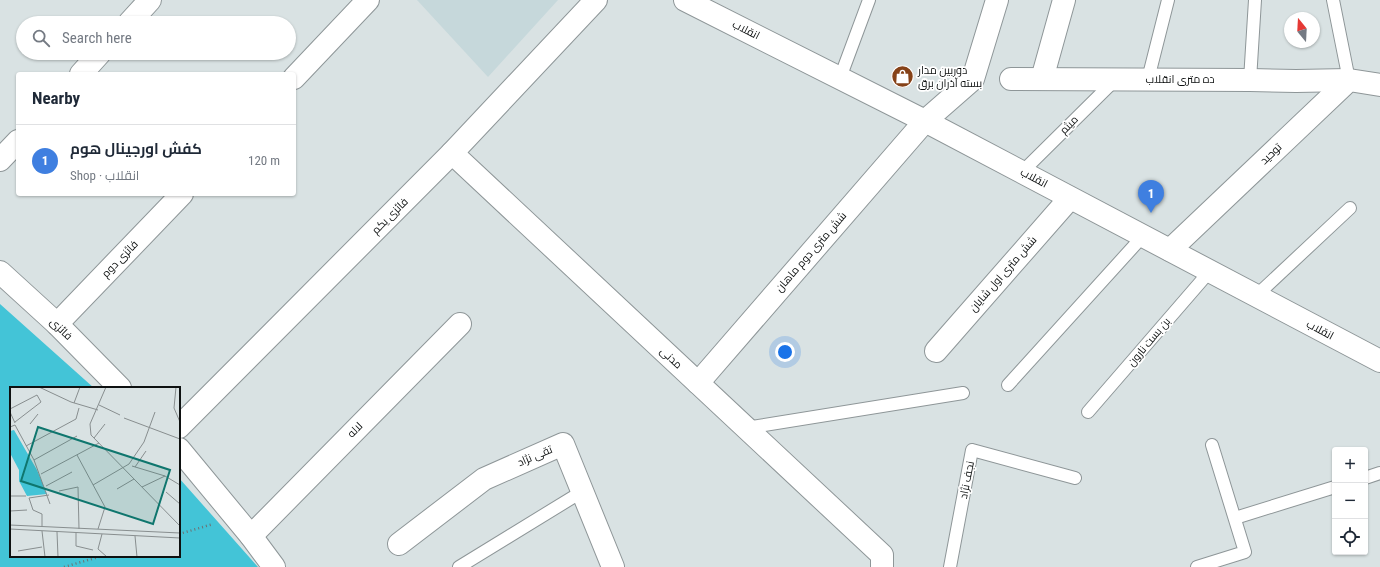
<!DOCTYPE html>
<meta charset="utf-8">
<style>
body{margin:0;font-family:"Roboto Condensed",Cairo,sans-serif;background:#f2f2f3;color:#1f2937}
.controls{position:absolute;right:12px;bottom:12px;display:grid;overflow:hidden;border-radius:4px;box-shadow:0 1px 3px #0004}
.controls button{width:36px;height:36px;display:grid;place-items:center;padding:0;border:0;border-bottom:1px solid #e0e1e3;background:#fff;color:#1f2937;font:20px sans-serif}
.compass{position:absolute;left:1284px;top:12px;width:36px;height:36px;border-radius:50%;background:#fff;box-shadow:0 1px 3px #0004;rotate:342deg}
.you{position:absolute;left:785px;top:352px;width:14px;height:14px;margin:-10px;border:3px solid #fff;border-radius:50%;background:#1a73e8;box-shadow:0 0 0 6px #1a73e833}
.badge{display:grid;place-items:center;width:26px;height:26px;border-radius:50%;background:#864218;color:#fff;font-size:13px;font-weight:700}
.pin{position:absolute;translate:-50% -33px;filter:drop-shadow(0 1px 2px #0008)}
.pin::after{content:'';position:absolute;top:21px;width:14px;height:12px;background:inherit;clip-path:polygon(0 0,100% 0,50% 100%)}
.list{margin:0;padding:0;list-style:none}
h2{display:flex;justify-content:space-between;align-items:center;height:52px;margin:0;padding:0 16px;font-size:17px}
h2 small{font-size:13px;font-weight:400;color:#747a83}
.list li{display:grid;grid-template-columns:26px 1fr auto;gap:12px;align-items:center;box-sizing:border-box;height:72px;padding:0 16px;border-top:1px solid #e0e1e3}
.list b{display:block;font-size:15px;white-space:nowrap}
.list p{margin:0;font-size:13px;white-space:nowrap;color:#747a83}
.list em{font-size:13px;font-style:normal;color:#747a83}
.icon{flex:none;width:22px;height:22px;fill:none;stroke:currentColor;stroke-width:2;stroke-linecap:round;stroke-linejoin:round}
.map{position:relative;flex:none;width:1380px;height:567px;overflow:hidden}
.search{position:absolute;background:#fff;box-shadow:0 1px 3px #0004;left:16px;top:16px;width:280px;height:44px;display:flex;align-items:center;gap:10px;box-sizing:border-box;padding:0 14px;border-radius:22px;color:#747a83;font-size:15px}
.panel{position:absolute;background:#fff;box-shadow:0 1px 3px #0004;left:16px;top:72px;width:280px;height:124px;border-radius:4px}
.map>svg:first-child{display:block}
.built{fill:#c6d8db}
.green{fill:#43c4d7}
.lines{fill:none;stroke-linecap:round;stroke-linejoin:round}
.service-casing{stroke:#8e9698;stroke-width:14}
.minor-casing{stroke:#8e9698;stroke-width:24}
.tertiary-casing{stroke:#8e9698;stroke-width:24}
.path{stroke:#6c7172;stroke-width:2.5;stroke-dasharray:1 3;stroke-linecap:butt}
.service{stroke:#fff;stroke-width:12}
.minor{stroke:#fff;stroke-width:22}
.tertiary{stroke:#fff;stroke-width:22}
.labels{text-anchor:middle;dominant-baseline:central;stroke-width:3.5;stroke-linejoin:round;paint-order:stroke}
.street-label{font-size:11px;fill:#0e1111;stroke:#fff}
.poi-label{font-size:11px;fill:#0e1111;stroke:#fff;text-anchor:start}
.inset-road{fill:none;stroke:#888e8f;stroke-width:1}
.view{fill:#0f766e;fill-opacity:0.15;stroke:#0f766e;stroke-width:2}
.inset-edge{fill:none;stroke:#0e1111;stroke-width:2}
</style>
<div class="map">
<svg width="1380" height="567" viewBox="0 0 1380 567">
<rect width="100%" height="100%" fill="#d9e2e3"/>
<polygon class="built" points="417,0 558,0 488,77"/>
<polygon class="green" points="0,304 94,388 11,388 11,556 179,556 179,478 258,567 0,567"/>
<g class="lines">
<defs>
<g id="service">
<polyline points="1333,0 1349,80"/>
<polyline points="840,78 869,0"/>
<polyline points="1148,79 1168,0"/>
<polyline points="1250,80 1255,0"/>
<polyline points="1022,172 1115,80"/>
<polyline points="1256,296 1350,208"/>
<polyline points="1008,385 1143,236"/>
<polyline points="1088,412 1210,271"/>
<polyline points="746,428 963,393"/>
<polyline points="1365,478 1380,473"/>
<polyline points="1235,518 1335,487"/>
<polyline points="459,567 583,491"/>
<polyline points="950,567 972,450 1075,478"/>
<polyline points="1197,567 1245,552 1212,445"/>
</g>
<g id="minor">
<polyline points="129,23 150,0"/>
<polyline points="81,74 100,53"/>
<polyline points="294,78 368,0"/>
<polyline points="1011,79 1250,80 1296,81 1349,80"/>
<polyline points="1042,79 1064,0"/>
<polyline points="0,160 18,141"/>
<polyline points="1170,250 1349,80 1380,85"/>
<polyline points="0,272 57,324 120,388"/>
<polyline points="57,324 182,194"/>
<polyline points="936,351 1070,198"/>
<polyline points="698,383 925,121 973,79 997,0"/>
<polyline points="179,427 452,153 596,0"/>
<polyline points="179,449 251,536 274,567"/>
<polyline points="251,536 460,324"/>
<polyline points="399,544 484,479 563,444 613,567"/>
</g>
<g id="tertiary">
<polyline points="685,0 925,121 1380,361"/>
<polyline points="452,153 882,555 882,567"/>
</g>
</defs>
<use href="#service" class="service-casing"/>
<use href="#minor" class="minor-casing"/>
<use href="#tertiary" class="tertiary-casing"/>
<g class="path">
<polyline points="179,534 213,524"/>
<polyline points="64,567 102,556"/>
</g>
<use href="#service" class="service"/>
<use href="#minor" class="minor"/>
<use href="#tertiary" class="tertiary"/>
</g>
<defs>
<symbol id="shop-disc" viewBox="-11 -11 22 22"><circle r="9.5" fill="#864218" stroke="#fff"/><path d="M-5-2.5h2.3a2.7 3.5 0 0 1 5.4 0H5L5.5 6h-11ZM-1.5-2.5h3a1.5 2.3 0 0 0-3 0Z" fill="#fff"/></symbol>
</defs>
<g fill-rule="evenodd">
<use href="#shop-disc" x="890" y="64" width="25" height="25"/>
</g>
<g class="labels">
<g class="street-label">
<text transform="translate(746 30) rotate(27)">انقلاب</text>
<text x="1180" y="79">ده متری انقلاب</text>
<text transform="translate(1069 125) rotate(-45)">میثم</text>
<text transform="translate(1271 154) rotate(-44)">توحید</text>
<text transform="translate(1034 178) rotate(28)">انقلاب</text>
<text transform="translate(390 216) rotate(-45)">فائزی یکم</text>
<text transform="translate(811 252) rotate(-49)">شش متری دوم ماهان</text>
<text transform="translate(120 259) rotate(-46)">فائزی دوم</text>
<text transform="translate(1003 274) rotate(-49)">شش متری اول شایان</text>
<text transform="translate(61 329) rotate(44)">فائزی</text>
<text transform="translate(1320 330) rotate(28)">انقلاب</text>
<text transform="translate(1149 342) rotate(-50)">بن بست نارون</text>
<text transform="translate(671 358) rotate(43)">مدنی</text>
<text transform="translate(355 430) rotate(-45)">لاله</text>
<text transform="translate(535 456) rotate(-23)">تقی نژاد</text>
<text transform="translate(967 480) rotate(-79)">نجف نژاد</text>
</g>
<g class="poi-label">
<text x="918" y="70">دوربین مدار<tspan x="918" dy="13">بسته آذران برق</tspan></text>
</g>
</g>
<g transform="translate(10 387)">
<rect width="170" height="170" fill="#d9e2e3"/>
<path d="M4,43L27,83L37,107L17,109L9,94V83L0,66V44Z" fill="#43c4d7"/>
<path class="inset-road" d="M29,0L61,15L88,23M96,0L80,37L81,48L170,139M166,0L164,21L170,35M64,16L70,0M89,18L110,28M0,22L27,8L31,15L5,35M0,25L5,36M114,31L170,52M20,37L28,27M0,40L5,38L24,73L40,117M84,51L95,37M16,59L66,32L69,21M67,68L95,120L88,142M24,73L67,49M122,79L155,89M125,80L136,64M31,87L89,56M83,98L119,77L134,55L145,25M36,99L62,85M132,100L155,89L170,98M107,102L124,92M49,104L68,100L69,142M156,105L170,117M0,109H16M0,124L17,123M0,138L170,146M32,140V127L23,123L19,111L39,108M0,142L170,151M32,144L35,170M47,145L48,170M66,146V159L83,163M92,147L88,162L97,170M125,149L127,170M8,164L32,160"/>
<path class="view" d="M28,40L160,83L143,137L11,94Z"/>
<rect width="170" height="170" class="inset-edge"/>
</g>
</svg>
<div class="controls">
<button>+</button>
<button>−</button>
<button><svg class="icon" aria-label="locate" viewBox="0 0 24 24"><circle cx="12" cy="12" r="6"/><path d="M12 2v4M12 18v4M2 12h4M18 12h4"/></svg></button>
</div>
<svg class="compass" viewBox="-18 -18 36 36"><path d="M0-13l5 13h-10z" fill="#e53935"/><path d="M0 13l5-13h-10z" fill="#747a83"/></svg>
<div class="you"></div>
<div class="pin badge" style="left:1151px;top:213px;background:#3f7fe0">1</div>
<div class="search"><svg class="icon" aria-label="search" viewBox="0 0 24 24"><circle cx="10" cy="10" r="6"/><path d="M15 15l6 6"/></svg>Search here</div>
<section class="panel">
<h2>Nearby<small></small></h2>
<ul class="list">
<li><span class="badge" style="background:#3f7fe0">1</span><div><b>کفش اورجینال هوم</b><p>Shop · انقلاب</p></div><em>120 m</em></li>
</ul>
</section>
</div>
